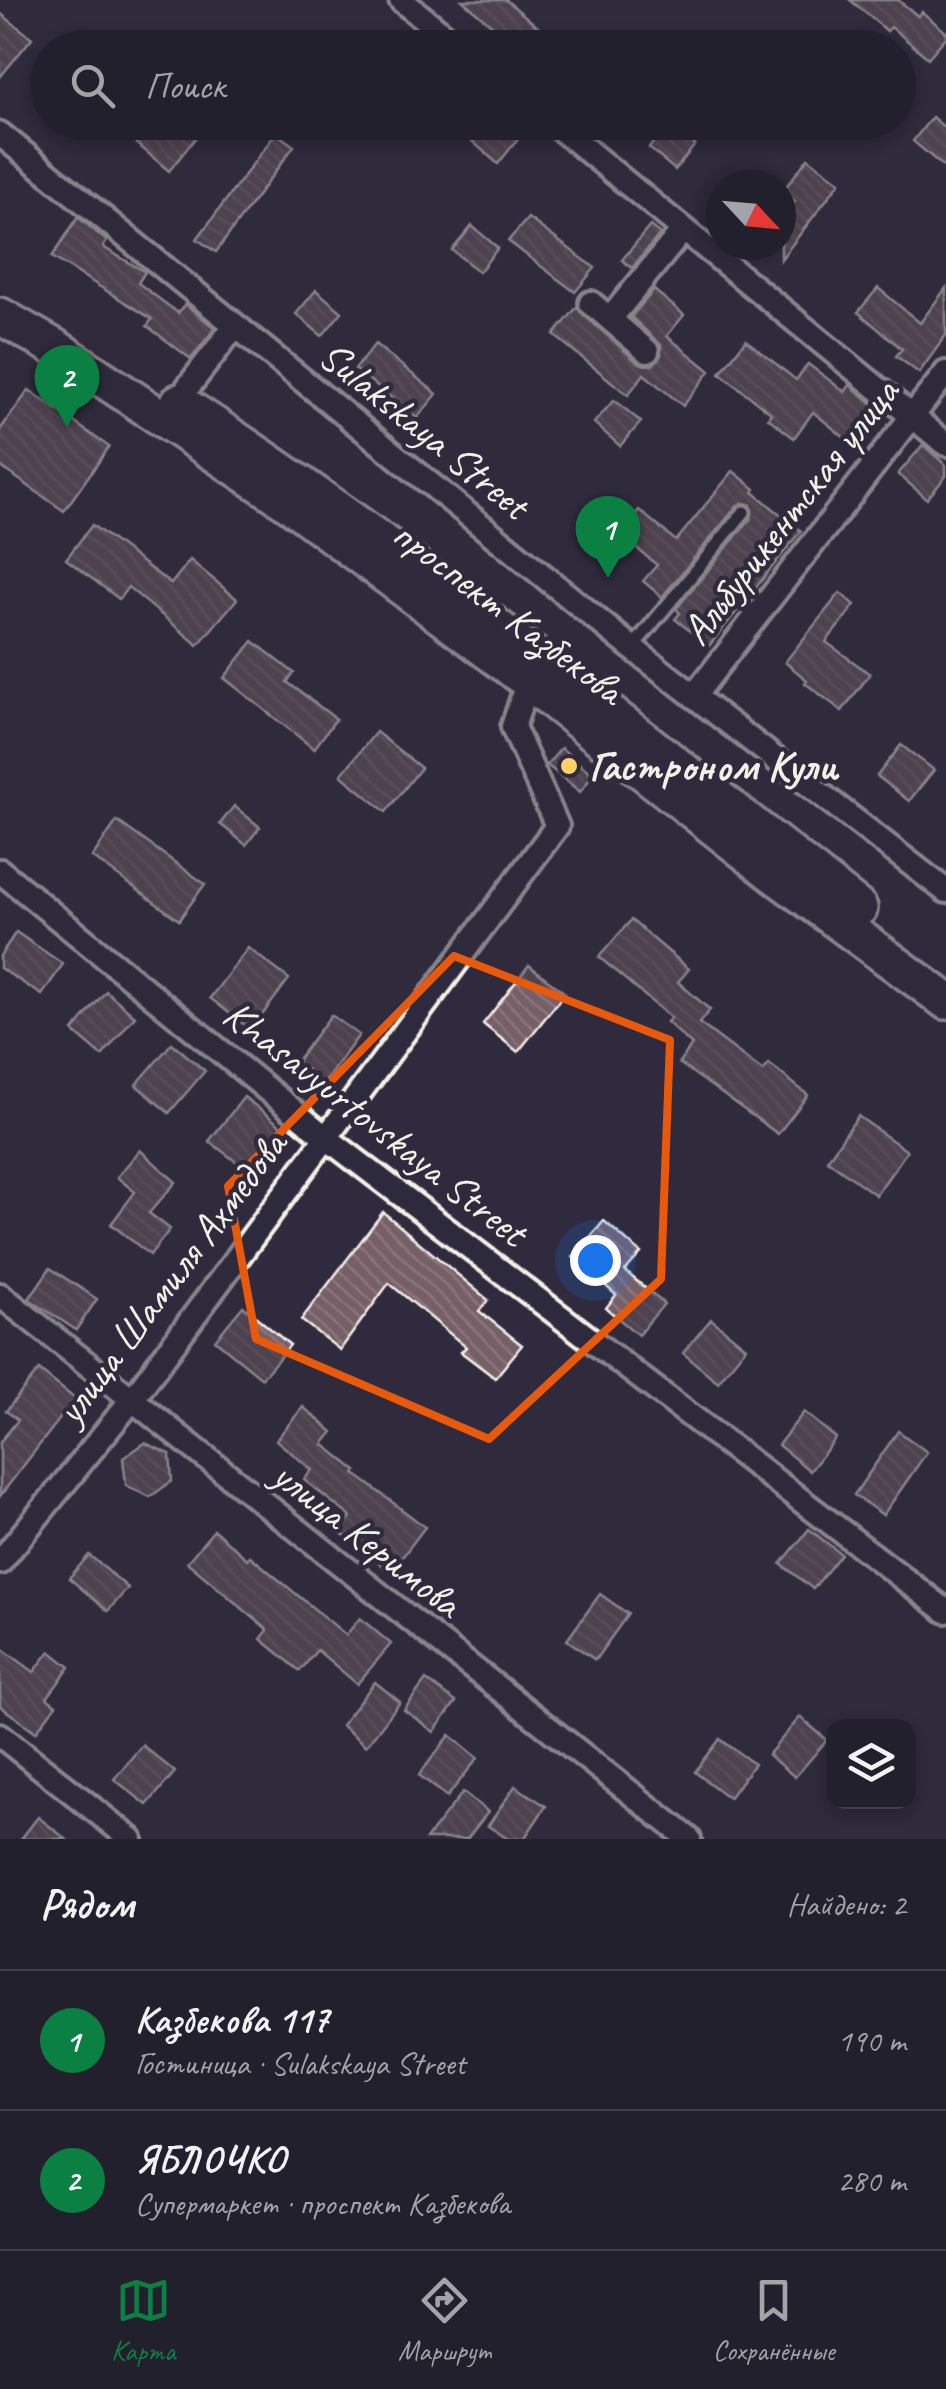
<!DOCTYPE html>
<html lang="ru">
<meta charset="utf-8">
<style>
body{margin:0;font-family:Caveat,sans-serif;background:#2f2d3a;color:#f1f3f6}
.controls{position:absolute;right:30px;bottom:30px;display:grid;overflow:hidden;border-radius:20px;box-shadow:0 5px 15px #0003}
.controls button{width:90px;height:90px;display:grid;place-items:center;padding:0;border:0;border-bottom:2px solid #403e4a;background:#23202e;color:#f1f3f6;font:50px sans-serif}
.compass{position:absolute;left:706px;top:170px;width:90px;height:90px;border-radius:50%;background:#23202e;box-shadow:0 5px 15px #0003;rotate:116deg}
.you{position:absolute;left:595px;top:1260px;width:35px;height:35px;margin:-25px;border:8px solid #fff;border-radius:50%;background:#1a73e8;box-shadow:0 0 0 15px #1a73e833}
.badge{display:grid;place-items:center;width:65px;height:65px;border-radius:50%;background:#0b8043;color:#fff;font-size:32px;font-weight:700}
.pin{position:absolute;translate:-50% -82px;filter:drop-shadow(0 2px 5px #0008)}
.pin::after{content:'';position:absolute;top:52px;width:35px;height:30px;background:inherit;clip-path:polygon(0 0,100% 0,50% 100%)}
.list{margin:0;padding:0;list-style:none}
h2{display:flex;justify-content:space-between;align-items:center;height:130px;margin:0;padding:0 40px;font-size:42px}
h2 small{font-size:32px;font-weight:400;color:#a3a3aa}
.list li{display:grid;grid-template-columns:65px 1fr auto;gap:30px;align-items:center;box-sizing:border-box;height:140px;padding:0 40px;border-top:2px solid #403e4a}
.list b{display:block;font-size:38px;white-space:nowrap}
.list p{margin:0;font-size:32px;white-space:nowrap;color:#a3a3aa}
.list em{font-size:32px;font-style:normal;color:#a3a3aa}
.icon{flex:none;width:55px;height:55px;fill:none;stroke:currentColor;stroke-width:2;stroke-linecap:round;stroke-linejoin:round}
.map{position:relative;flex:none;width:946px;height:1839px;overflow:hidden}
.search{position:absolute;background:#23202e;box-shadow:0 5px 15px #0003;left:30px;right:30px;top:30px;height:110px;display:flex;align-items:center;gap:25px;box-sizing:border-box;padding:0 35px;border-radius:55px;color:#a3a3aa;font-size:38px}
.sheet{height:410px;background:#23202e}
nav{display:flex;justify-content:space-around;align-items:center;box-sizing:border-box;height:140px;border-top:2px solid #403e4a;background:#23202e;font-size:28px;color:#a3a3aa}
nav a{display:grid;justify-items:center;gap:5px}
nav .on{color:#0b8043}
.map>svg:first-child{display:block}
.building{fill:url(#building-back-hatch);stroke:#f4f1e8;stroke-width:2.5}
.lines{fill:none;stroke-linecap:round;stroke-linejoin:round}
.service-casing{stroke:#f4f1e8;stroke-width:19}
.minor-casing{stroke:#f4f1e8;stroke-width:30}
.trunk-casing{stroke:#f4f1e8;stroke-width:42}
.service{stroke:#2f2a3d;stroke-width:11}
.minor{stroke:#2f2a3d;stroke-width:22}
.trunk{stroke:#2f2a3d;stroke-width:35}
.marked{fill:none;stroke:#e8590c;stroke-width:8;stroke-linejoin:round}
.poi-dot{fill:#ffd166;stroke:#2f2a3d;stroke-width:4}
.labels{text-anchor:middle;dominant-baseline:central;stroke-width:9;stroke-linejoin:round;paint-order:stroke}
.street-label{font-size:42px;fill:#f4f1e8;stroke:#2f2a3d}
.poi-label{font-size:42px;font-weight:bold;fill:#f4f1e8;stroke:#2f2a3d;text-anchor:start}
</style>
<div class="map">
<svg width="946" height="1839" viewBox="0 0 946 1839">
<defs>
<pattern id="building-back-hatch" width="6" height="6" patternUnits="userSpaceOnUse" patternTransform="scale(2.5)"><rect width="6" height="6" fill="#775f67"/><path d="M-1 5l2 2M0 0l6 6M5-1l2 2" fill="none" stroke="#8b767d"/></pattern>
</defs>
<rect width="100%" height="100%" fill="#2f2a3d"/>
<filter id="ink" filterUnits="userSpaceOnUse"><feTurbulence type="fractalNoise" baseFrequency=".01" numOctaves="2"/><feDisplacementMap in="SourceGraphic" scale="20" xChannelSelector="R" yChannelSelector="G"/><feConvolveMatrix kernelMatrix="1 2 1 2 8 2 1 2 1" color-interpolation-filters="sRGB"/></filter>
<g filter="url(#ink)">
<g class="building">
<polygon points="462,0 506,0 563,48 499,48 507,38"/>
<polygon points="850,0 898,0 918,16 922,12 946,32 946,37 928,58 891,27 887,31"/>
<polygon points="0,13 32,38 0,77"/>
<polygon points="932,117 946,129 946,169 913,141"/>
<polygon points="153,122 181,122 197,136 169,171 136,143"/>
<polygon points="487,122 497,122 518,139 498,164 472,141"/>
<polygon points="668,123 695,145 675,170 649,148"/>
<polygon points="276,133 294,146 216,252 197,239"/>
<polygon points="808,158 840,182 781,259 781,220 795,201 782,192"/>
<polygon points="78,217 107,241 103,247 145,272 138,283 178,313 185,304 215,328 191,359 147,326 152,319 52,257"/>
<polygon points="528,218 595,268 575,292 508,241"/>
<polygon points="472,226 498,248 479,272 452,250"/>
<polygon points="650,226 660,234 632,268 622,260"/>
<polygon points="878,288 920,323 946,288 946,335 919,373 896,356 902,349 858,312"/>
<polygon points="316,290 342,312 322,336 296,314"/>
<polygon points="654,290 684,315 667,336 710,371 683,406 644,374 628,395 554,335 577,307 637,362 653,365 661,355 661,345 631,317"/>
<polygon points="746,340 796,380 808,364 845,392 850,385 884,413 856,447 813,412 794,438 768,418 771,413 720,373"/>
<polygon points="375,344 437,394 417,418 355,369"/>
<polygon points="29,390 109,447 64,511 0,466 0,430"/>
<polygon points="614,400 641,422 620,446 594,423"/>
<polygon points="923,445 946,465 946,476 927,499 898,474"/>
<polygon points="733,471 755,489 753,492 801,531 709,646 675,619 680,613 676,609 751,518 751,505 745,503 737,506 662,597 643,581 657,565 619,534 639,510 676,541"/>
<polygon points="92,525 171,584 190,560 237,599 198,645 128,587 119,599 66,559"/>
<polygon points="840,593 855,605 826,642 870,674 842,711 805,683 807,680 785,662"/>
<polygon points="253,641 294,673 287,682 336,719 314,749 224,678"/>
<polygon points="376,732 421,768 386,812 341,775"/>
<polygon points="901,745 934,770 909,801 877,776"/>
<polygon points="561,748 593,775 580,792 547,765"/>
<polygon points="234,806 260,827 246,845 220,824"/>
<polygon points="117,821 205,884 179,920 92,857"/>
<polygon points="631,920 689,969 678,982 710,1010 699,1023 763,1071 769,1064 808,1095 778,1134 679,1063 692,1045 667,1022 671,1018 599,957"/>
<polygon points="16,932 63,964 42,995 0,968 0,956"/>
<polygon points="248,948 289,979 251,1030 210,998"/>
<polygon points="529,965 565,993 518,1052 483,1024"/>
<polygon points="106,991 135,1016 102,1056 73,1031"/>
<polygon points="331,1015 359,1035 324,1083 296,1062"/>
<polygon points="172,1043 205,1071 169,1113 136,1085"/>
<polygon points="244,1097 285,1129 251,1173 209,1141"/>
<polygon points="858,1116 907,1151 876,1195 827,1160"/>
<polygon points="140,1150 176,1182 149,1213 170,1229 150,1255 111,1224 135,1192 117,1177"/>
<polygon points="383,1212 488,1300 479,1311 522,1345 495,1378 461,1352 466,1347 389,1283 340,1350 301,1320"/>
<polygon points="604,1221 641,1253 625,1271 664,1304 638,1335 606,1308 616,1295 573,1257"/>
<polygon points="50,1268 97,1299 76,1330 29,1299"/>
<polygon points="243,1306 290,1345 262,1378 215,1340"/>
<polygon points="711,1319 746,1347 718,1382 683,1353"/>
<polygon points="39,1370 75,1399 0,1496 0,1442 18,1420 6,1411"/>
<polygon points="303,1407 333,1432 323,1444 357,1471 355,1474 425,1527 391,1572 340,1532 351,1517 304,1480 312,1470 276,1440"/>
<polygon points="804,1412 836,1438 810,1471 778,1445"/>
<polygon points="898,1431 927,1452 883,1515 854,1495"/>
<polygon points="145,1443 170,1454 172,1481 150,1497 126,1485 123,1458"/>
<polygon points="809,1529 841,1554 813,1589 781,1564"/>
<polygon points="214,1530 247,1559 250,1556 346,1635 360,1618 391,1644 357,1684 317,1650 300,1671 261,1639 268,1630 187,1562"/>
<polygon points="89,1555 128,1588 108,1611 69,1578"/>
<polygon points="600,1594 628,1614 595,1660 567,1640"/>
<polygon points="0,1647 34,1672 50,1651 70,1667 47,1698 56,1705 36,1732 0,1706"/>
<polygon points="426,1680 456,1702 434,1732 404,1710"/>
<polygon points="375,1682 400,1702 366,1746 341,1725"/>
<polygon points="800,1717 827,1740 795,1777 768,1755"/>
<polygon points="450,1735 478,1758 447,1797 419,1775"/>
<polygon points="720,1739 754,1764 729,1798 695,1772"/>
<polygon points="142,1745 175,1772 147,1805 114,1779"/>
<polygon points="515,1786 546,1806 524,1839 508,1839 488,1826"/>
<polygon points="463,1792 488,1812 467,1839 426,1839"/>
<polygon points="38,1817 66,1839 21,1839"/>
</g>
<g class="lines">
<defs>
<polyline id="service" points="632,648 744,512"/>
<g id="minor">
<polyline points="401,0 460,48"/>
<polyline points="552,122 946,444"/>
<polyline points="0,134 632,648 946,891"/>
<polyline points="591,303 647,351"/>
<polyline points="610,319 683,230"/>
<polyline points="188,387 235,326"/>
<polyline points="694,696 946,373"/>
<polyline points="0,871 324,1136 946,1611"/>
<polyline points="0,1295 689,1839"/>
<polyline points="0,1562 131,1401 557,826 513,727 528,681"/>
<polyline points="0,1735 131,1839"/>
</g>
<g id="trunk">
<polyline points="0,316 58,349 286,501 528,681 773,874 946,1001"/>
<path d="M179,402C416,556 636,734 859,908"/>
</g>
</defs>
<use href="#service" class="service-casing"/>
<use href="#minor" class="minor-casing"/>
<use href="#trunk" class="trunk-casing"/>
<use href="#service" class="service"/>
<use href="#minor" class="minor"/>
<use href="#trunk" class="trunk"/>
</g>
</g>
<path d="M0 0H946V1839H0ZM454,956L670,1040L661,1279L489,1439L256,1339L228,1186Z" fill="#2f2a3d" fill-opacity=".55" fill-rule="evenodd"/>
<path class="marked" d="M454,956L670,1040L661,1279L489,1439L256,1339L228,1186Z"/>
<circle class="poi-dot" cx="569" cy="766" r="10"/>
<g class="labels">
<g class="street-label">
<text transform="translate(424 430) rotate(39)">Sulakskaya Street</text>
<text transform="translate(790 512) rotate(-52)">Альбурикентская улица</text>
<text transform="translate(508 612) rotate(37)">проспект Казбекова</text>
<text transform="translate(375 1123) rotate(38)">Khasavyurtovskaya Street</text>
<text transform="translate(171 1278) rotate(-53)">улица Шамиля Ахмедова</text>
<text transform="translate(367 1539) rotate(38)">улица Керимова</text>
</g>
<g class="poi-label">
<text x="589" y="766">Гастроном Кули</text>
</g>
</g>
</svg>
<div class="controls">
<button><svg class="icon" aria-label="layers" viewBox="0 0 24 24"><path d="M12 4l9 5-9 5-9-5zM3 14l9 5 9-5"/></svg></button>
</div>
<svg class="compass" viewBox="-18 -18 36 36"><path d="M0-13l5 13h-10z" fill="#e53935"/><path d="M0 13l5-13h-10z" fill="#a3a3aa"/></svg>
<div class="you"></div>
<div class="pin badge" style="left:608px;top:578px">1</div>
<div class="pin badge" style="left:67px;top:427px">2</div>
<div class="search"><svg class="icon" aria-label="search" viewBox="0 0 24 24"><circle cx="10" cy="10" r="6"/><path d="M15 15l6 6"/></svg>Поиск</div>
</div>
<section class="sheet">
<h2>Рядом<small>Найдено: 2</small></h2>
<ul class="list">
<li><span class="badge">1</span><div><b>Казбекова 117</b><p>Гостиница · Sulakskaya Street</p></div><em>190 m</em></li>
<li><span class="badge">2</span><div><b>ЯБЛОЧКО</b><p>Супермаркет · проспект Казбекова</p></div><em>280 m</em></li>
</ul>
</section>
<nav>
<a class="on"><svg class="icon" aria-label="map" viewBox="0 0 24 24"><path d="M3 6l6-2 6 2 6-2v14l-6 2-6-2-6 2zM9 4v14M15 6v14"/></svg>Карта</a>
<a><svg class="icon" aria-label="directions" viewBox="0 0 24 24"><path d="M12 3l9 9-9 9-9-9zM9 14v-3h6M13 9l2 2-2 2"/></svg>Маршрут</a>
<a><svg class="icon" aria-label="saved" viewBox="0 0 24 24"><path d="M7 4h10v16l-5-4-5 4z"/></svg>Сохранённые</a>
</nav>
